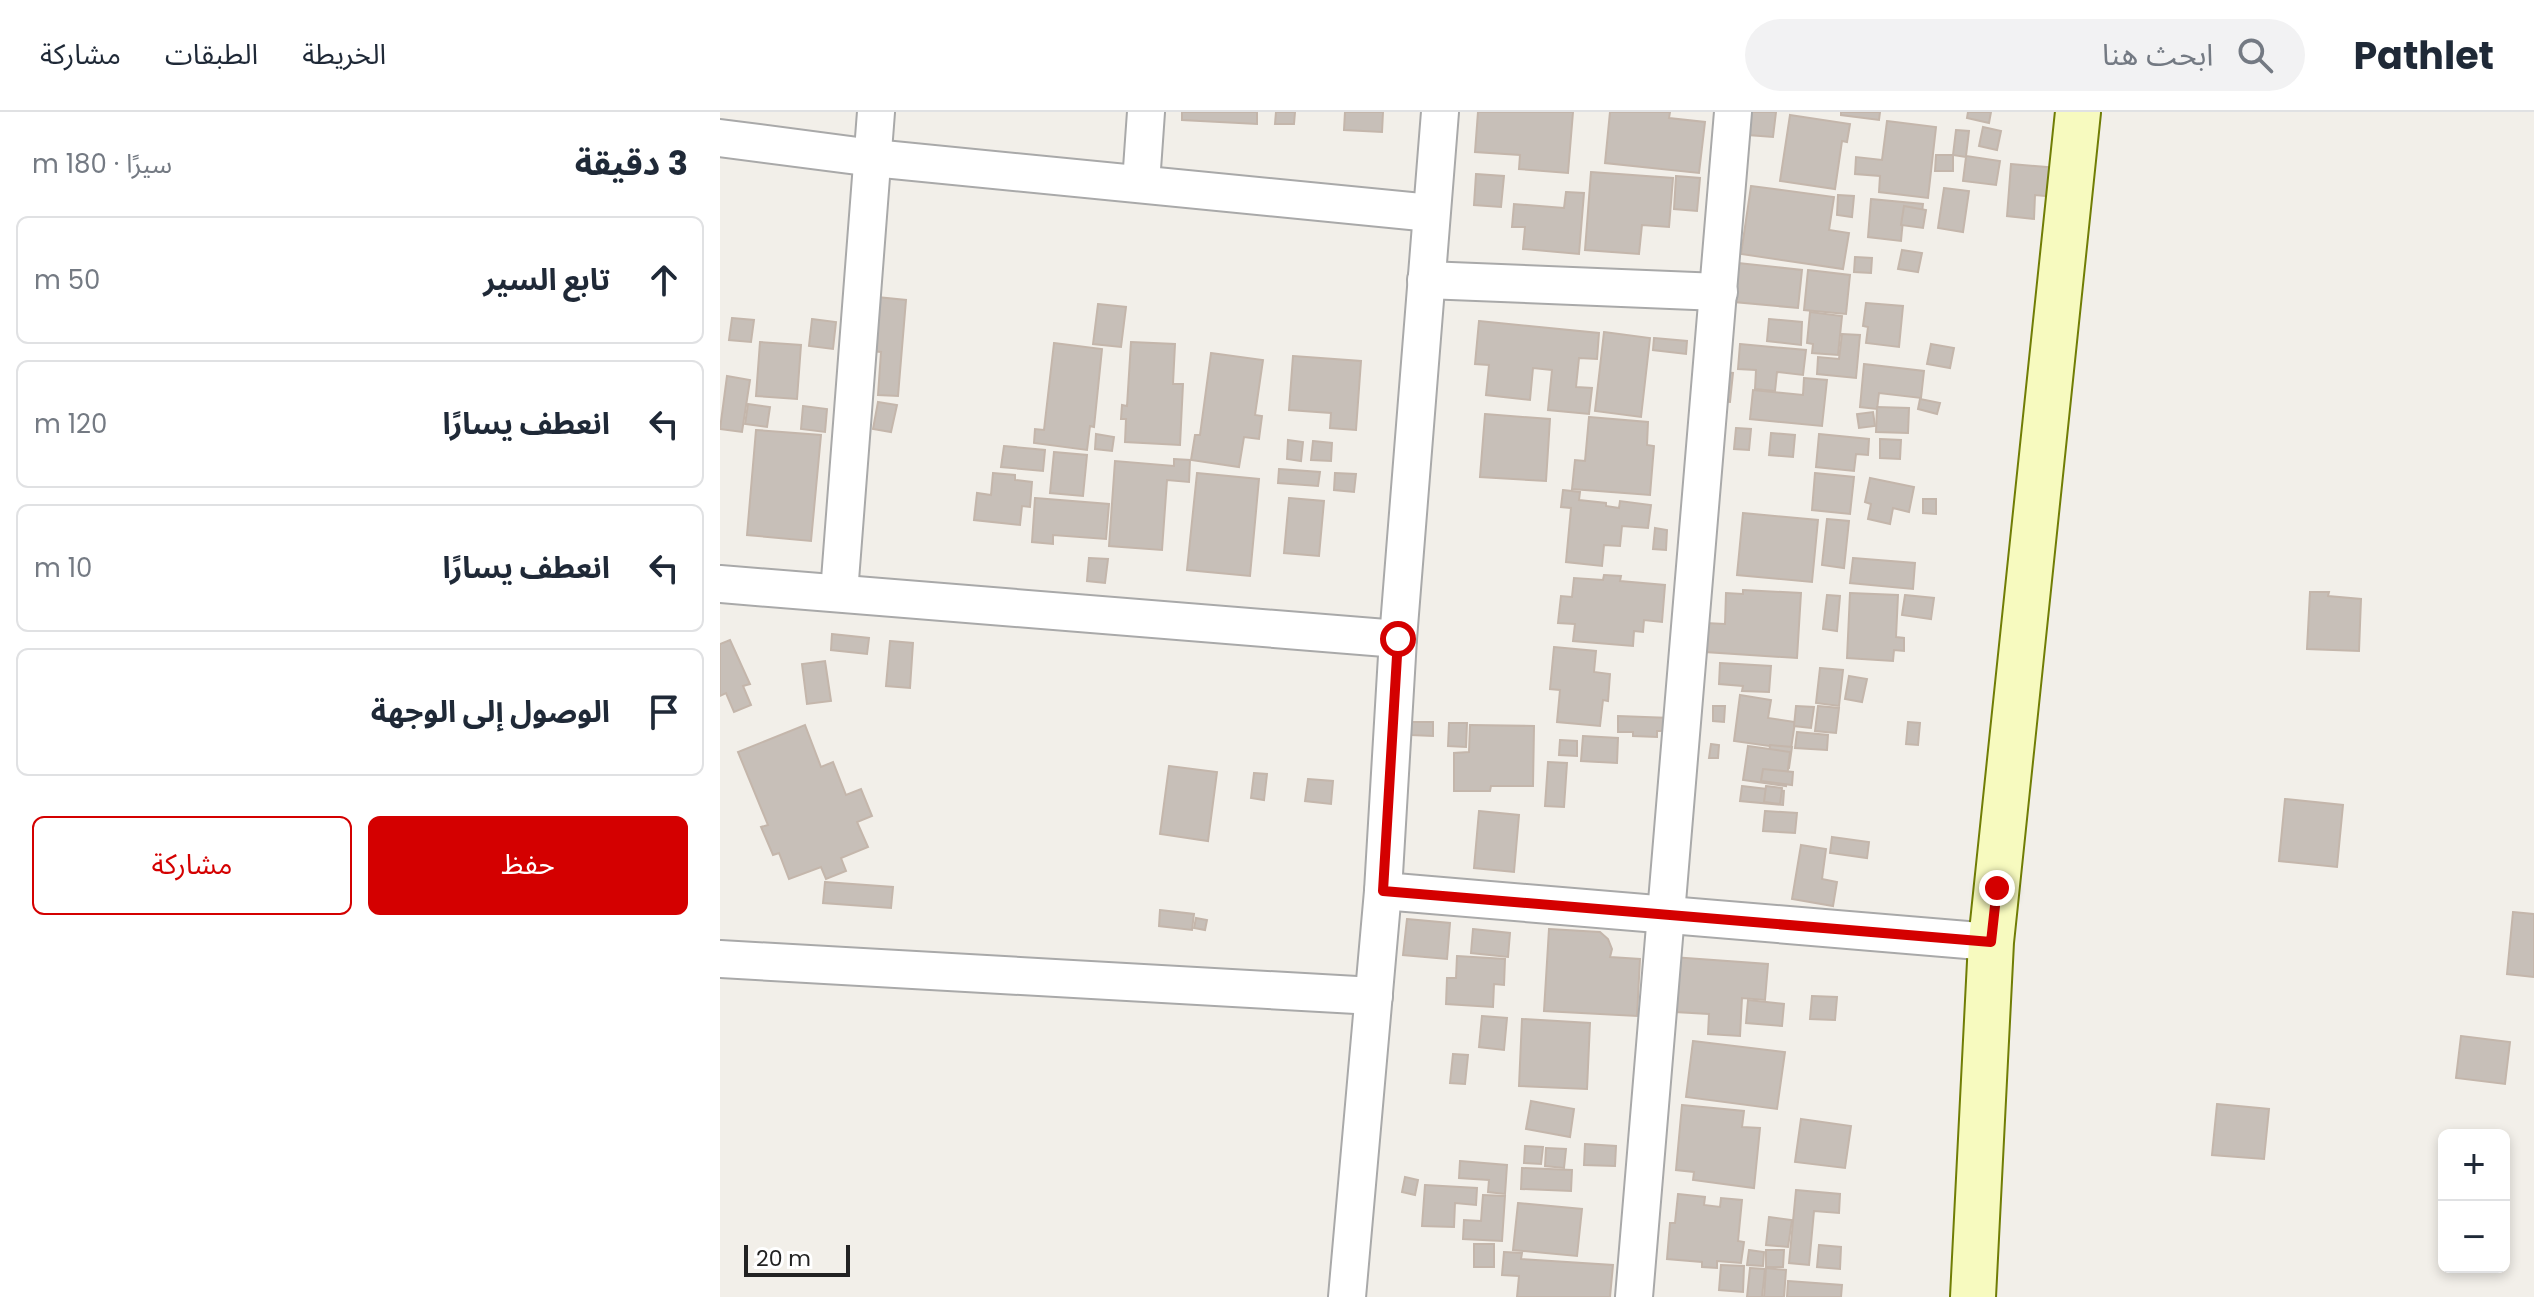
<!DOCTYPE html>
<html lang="ar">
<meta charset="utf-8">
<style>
body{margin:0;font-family:Poppins,"Noto Sans Arabic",sans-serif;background:#f2f2f3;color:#1f2937;direction:rtl}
.controls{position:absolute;right:24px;bottom:24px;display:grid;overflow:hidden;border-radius:12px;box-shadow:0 4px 12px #0003}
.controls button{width:72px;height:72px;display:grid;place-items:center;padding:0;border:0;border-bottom:2px solid #e0e1e3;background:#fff;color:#1f2937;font:40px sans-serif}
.scale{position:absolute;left:24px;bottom:20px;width:106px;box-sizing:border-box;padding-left:8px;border:4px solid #222;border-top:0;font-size:22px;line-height:28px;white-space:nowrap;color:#222;-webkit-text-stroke:6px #fff;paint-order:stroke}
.stop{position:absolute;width:24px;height:24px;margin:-18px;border:6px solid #d40000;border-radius:50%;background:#fff}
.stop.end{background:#d40000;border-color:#fff;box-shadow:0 2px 8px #0008}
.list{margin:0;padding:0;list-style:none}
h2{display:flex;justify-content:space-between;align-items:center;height:104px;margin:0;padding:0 32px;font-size:34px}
h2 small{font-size:26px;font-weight:400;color:#747a83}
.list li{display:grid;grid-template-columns:52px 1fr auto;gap:24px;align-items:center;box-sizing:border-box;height:128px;margin:0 16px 16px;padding:0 16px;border:2px solid #e0e1e3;border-radius:12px}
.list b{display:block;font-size:30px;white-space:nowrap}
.list em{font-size:26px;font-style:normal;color:#747a83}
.actions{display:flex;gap:16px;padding:24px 32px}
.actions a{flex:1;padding:18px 0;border:2px solid #d40000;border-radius:12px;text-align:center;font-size:28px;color:#d40000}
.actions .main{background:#d40000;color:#fff}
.icon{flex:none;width:44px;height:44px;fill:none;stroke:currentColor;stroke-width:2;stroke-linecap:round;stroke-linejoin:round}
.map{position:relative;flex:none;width:1814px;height:1185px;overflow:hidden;direction:ltr}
header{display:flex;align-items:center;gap:48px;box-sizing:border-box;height:112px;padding:0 40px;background:#fff;border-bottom:2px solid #e0e1e3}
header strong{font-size:38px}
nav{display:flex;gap:44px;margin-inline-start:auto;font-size:28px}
.search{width:560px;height:72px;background:#f2f2f3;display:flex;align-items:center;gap:20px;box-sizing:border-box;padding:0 28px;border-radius:44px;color:#747a83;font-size:30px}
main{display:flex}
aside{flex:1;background:#fff}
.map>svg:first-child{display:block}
.building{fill:#c7bfb8;stroke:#c4b6ab;stroke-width:2}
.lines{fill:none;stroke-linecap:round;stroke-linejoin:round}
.street-casing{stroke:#a9a9a9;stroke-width:40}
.secondary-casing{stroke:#707d05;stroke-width:48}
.street{stroke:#fff;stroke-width:36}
.secondary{stroke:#f7fabf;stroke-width:44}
.route{stroke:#d40000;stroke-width:10}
</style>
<header>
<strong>Pathlet</strong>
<div class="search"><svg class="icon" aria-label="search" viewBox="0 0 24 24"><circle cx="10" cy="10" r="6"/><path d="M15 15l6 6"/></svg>ابحث هنا</div>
<nav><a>الخريطة</a><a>الطبقات</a><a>مشاركة</a></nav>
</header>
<main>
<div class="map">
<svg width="1814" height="1185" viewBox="0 0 1814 1185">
<rect width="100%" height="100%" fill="#f2efe9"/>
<g class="building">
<polygon points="462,0 537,0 537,12 462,8"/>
<polygon points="556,0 575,0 574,12 555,12"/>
<polygon points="625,0 663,0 662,20 624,18"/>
<polygon points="758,0 853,0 848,61 799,57 800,43 755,40"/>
<polygon points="890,0 950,0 949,6 985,10 979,61 885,51"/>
<polygon points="1030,0 1056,0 1053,25 1028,23"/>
<polygon points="1121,0 1160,0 1159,8 1121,3"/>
<polygon points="1248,0 1271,0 1269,11 1247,6"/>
<polygon points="1070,3 1130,12 1127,30 1122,29 1115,77 1060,69"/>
<polygon points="1167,9 1216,15 1208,86 1159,80 1160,64 1135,62 1136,45 1162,48"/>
<polygon points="1263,15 1281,19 1277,38 1259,34"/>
<polygon points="1236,18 1249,19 1246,44 1280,49 1276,73 1243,69 1246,45 1233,43"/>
<polygon points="1216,43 1233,43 1233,59 1215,59"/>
<polygon points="1291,52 1338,56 1335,85 1315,83 1314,107 1287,104"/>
<polygon points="871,60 953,66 949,115 922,113 919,142 865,138"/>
<polygon points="756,62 784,64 781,95 754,93"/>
<polygon points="956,64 980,66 977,99 954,97"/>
<polygon points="1031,74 1114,85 1109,118 1129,121 1123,157 1021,142"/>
<polygon points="1224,76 1249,79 1243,120 1218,116"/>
<polygon points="846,80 864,81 859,142 803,137 805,115 792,115 794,92 844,96"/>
<polygon points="1118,83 1134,84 1132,105 1117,103"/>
<polygon points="1151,87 1203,92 1201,110 1183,108 1181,129 1148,125"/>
<polygon points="1184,94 1206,98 1203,116 1181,113"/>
<polygon points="1182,138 1202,141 1198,160 1178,157"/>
<polygon points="1135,145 1152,146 1151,161 1134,160"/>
<polygon points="1018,151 1082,158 1078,196 1014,190"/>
<polygon points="1088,158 1130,163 1126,202 1084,198"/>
<polygon points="157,185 186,188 178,284 158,283 161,240 152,239"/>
<polygon points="1146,191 1183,194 1179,235 1146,231 1148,215 1143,214"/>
<polygon points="378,192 406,195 401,235 373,232"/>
<polygon points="1090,200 1122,204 1118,243 1092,241 1093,232 1087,231"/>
<polygon points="12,206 34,208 31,230 9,228"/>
<polygon points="92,207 116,210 113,237 89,234"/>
<polygon points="1049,207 1082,210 1081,233 1047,229"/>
<polygon points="759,209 879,221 877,247 859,246 856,275 872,276 869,302 828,298 832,258 813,256 810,288 766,283 769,253 755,252"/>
<polygon points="884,220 930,226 921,305 875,299"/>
<polygon points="1122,222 1140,223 1136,266 1097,262 1098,245 1119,247"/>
<polygon points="934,226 967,229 966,242 933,238"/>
<polygon points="40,230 81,233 77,287 36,284"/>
<polygon points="411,230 455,232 453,272 463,272 460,333 405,330 406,307 401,307 402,293 407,294"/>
<polygon points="334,231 382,237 374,315 370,314 367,338 314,331 315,317 324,318"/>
<polygon points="1020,232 1086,238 1083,263 1057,260 1055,279 1035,277 1036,258 1018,257"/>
<polygon points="1211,232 1234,236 1230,256 1207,252"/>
<polygon points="491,241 543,248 535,303 542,304 539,327 524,325 519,355 471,348 475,323 480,323"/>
<polygon points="573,244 641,249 636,318 610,316 611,301 569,298"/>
<polygon points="1144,252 1204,259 1201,286 1159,281 1157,297 1140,295"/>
<polygon points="1002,260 1013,261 1010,290 999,289"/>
<polygon points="7,264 30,268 22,320 0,317"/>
<polygon points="1084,266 1107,268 1102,314 1030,307 1033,278 1083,283"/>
<polygon points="1200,287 1220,291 1217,302 1198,297"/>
<polygon points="158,290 177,293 171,320 153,317"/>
<polygon points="28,292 50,295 47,315 25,312"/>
<polygon points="83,294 107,297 105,320 81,317"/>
<polygon points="1157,295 1189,296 1188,321 1156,320"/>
<polygon points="1153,300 1155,314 1139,316 1137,302"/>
<polygon points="765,302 830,307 826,369 760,365"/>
<polygon points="869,305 928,310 927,333 934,334 930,383 852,377 855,348 865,349"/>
<polygon points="1016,316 1031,317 1029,338 1014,337"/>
<polygon points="36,318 101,323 91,429 27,423"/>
<polygon points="1051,321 1075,323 1073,345 1049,343"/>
<polygon points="376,322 394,325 392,339 375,337"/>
<polygon points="1099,322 1149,327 1148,343 1136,342 1134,359 1096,355"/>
<polygon points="1160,327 1181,328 1180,347 1160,346"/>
<polygon points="568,328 583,330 581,349 567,347"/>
<polygon points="593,329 612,331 611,349 591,348"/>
<polygon points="284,334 325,338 323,359 281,355"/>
<polygon points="334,340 367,343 363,384 330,381"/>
<polygon points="454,347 470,348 469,370 447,368 442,438 389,434 395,349 454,354"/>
<polygon points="559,357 600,360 598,374 558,371"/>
<polygon points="273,361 295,363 295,368 312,370 310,395 302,394 300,413 254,408 257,381 271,383"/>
<polygon points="477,361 539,367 530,464 467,458"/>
<polygon points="615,361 636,362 634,380 614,378"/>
<polygon points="1095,361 1134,365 1130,402 1092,398"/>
<polygon points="1150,366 1194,375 1189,400 1173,396 1170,412 1148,407 1151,392 1145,390"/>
<polygon points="843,378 860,380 859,388 886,391 886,394 899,396 900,389 931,393 928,416 902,414 900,434 884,433 882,454 846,450 851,396 841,395"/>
<polygon points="315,386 389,392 386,427 333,423 333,432 312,430"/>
<polygon points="569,386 604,389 599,444 564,441"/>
<polygon points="1203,387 1216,387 1216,402 1203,401"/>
<polygon points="1023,401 1098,408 1092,470 1017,463"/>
<polygon points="1107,407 1129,409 1124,456 1102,453"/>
<polygon points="935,416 947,418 946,438 933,437"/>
<polygon points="369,446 388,447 385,471 367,469"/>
<polygon points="1133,446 1195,451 1193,477 1130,471"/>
<polygon points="884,463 901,464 900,469 945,473 942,510 924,508 923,520 914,519 913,534 853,529 855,512 838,511 841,484 852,485 854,466 883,468"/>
<polygon points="1023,478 1081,481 1077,546 985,540 986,511 1005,512 1006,481 1023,482"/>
<polygon points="1590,480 1609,480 1608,484 1641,487 1639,539 1587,537"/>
<polygon points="1130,481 1178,483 1176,525 1184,526 1184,539 1174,538 1173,549 1127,546"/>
<polygon points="1107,483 1120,484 1117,519 1103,517"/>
<polygon points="1185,483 1214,486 1211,507 1182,503"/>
<polygon points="112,522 149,526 147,542 111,538"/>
<polygon points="10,528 30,572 23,574 31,593 14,600 6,581 0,584 0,532"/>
<polygon points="170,529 193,531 190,576 166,574"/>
<polygon points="834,535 876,539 874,560 890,562 888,589 883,588 880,614 837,610 840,578 830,577"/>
<polygon points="105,549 111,589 87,592 82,552"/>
<polygon points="1000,551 1051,554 1049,580 1022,579 1023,574 999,572"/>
<polygon points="1100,556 1123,558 1119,594 1096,591"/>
<polygon points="1129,564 1147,567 1142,590 1125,587"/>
<polygon points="1020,583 1051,588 1048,606 1075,610 1071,637 1014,629"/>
<polygon points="993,594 1005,594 1004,610 993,609"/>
<polygon points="1076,594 1094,595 1091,616 1074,614"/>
<polygon points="1098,594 1119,596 1116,621 1095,619"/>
<polygon points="898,604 951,606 950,619 937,619 937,625 913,624 913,620 898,620"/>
<polygon points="691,610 713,610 713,624 691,623"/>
<polygon points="1188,610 1200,611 1198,633 1186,632"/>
<polygon points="729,611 747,611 746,635 728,634"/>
<polygon points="85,613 101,655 113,650 126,683 141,677 152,704 137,710 148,735 121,746 126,759 106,767 101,755 69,767 59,741 53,743 41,715 48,713 18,640"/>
<polygon points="750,613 814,614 813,674 771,674 770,679 734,679 734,641 749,640"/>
<polygon points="1077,620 1108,623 1107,638 1075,636"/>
<polygon points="863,624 898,626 897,651 861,649"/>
<polygon points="840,628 857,629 857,644 839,643"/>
<polygon points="991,632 999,633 998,646 989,646"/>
<polygon points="1050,633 1072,635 1069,656 1048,654"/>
<polygon points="1028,634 1070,640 1066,674 1023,668"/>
<polygon points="828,650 847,651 844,695 825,694"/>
<polygon points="449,654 497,660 488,729 440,722"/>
<polygon points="1043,657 1073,660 1072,673 1041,669"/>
<polygon points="534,661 547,662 544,688 531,686"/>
<polygon points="588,667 613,669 611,692 585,689"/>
<polygon points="1022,674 1064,679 1063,693 1020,689"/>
<polygon points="1046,674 1062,676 1060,692 1044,690"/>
<polygon points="1565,687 1623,693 1617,755 1559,749"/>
<polygon points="759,699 799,703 794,760 754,756"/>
<polygon points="1045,699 1077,701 1075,721 1043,719"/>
<polygon points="1112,725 1149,730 1147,746 1110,741"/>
<polygon points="1081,733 1106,737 1102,767 1117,770 1113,794 1072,787"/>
<polygon points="105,770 173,775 171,796 103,791"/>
<polygon points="440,798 474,802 472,818 439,814"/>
<polygon points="1793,800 1814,802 1814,865 1787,862"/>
<polygon points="476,806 487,808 485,818 474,816"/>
<polygon points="687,807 730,811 727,847 683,843"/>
<polygon points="753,817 790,821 788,845 751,841"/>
<polygon points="829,817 880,820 888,827 892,837 890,845 920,847 917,904 824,899"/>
<polygon points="737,844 785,847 784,873 774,872 773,895 726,892 727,866 736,866"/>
<polygon points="952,845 1048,852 1045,888 1022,886 1020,924 988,922 989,902 955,900"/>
<polygon points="1092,884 1117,885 1115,908 1090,907"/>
<polygon points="1028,888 1064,892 1062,914 1026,911"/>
<polygon points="762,904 787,906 784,938 759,935"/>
<polygon points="802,907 870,911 867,977 799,974"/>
<polygon points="1741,924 1790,930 1785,972 1736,966"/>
<polygon points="973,929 1065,940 1057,997 966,985"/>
<polygon points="733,942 748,943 745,972 730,971"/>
<polygon points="811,989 854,997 850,1025 806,1017"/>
<polygon points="1497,992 1549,997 1544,1047 1492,1043"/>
<polygon points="962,993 1024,999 1022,1015 1040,1016 1034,1076 973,1068 974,1060 956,1058"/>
<polygon points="1081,1007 1131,1014 1125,1056 1075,1050"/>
<polygon points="865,1032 896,1034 895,1054 864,1053"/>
<polygon points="805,1034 823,1035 821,1052 804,1051"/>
<polygon points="826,1036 846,1037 844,1056 825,1054"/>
<polygon points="740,1049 787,1053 785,1082 768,1080 769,1068 739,1066"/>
<polygon points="802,1056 852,1058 851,1079 801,1077"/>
<polygon points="685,1065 698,1068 695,1083 682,1080"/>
<polygon points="705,1073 757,1076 756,1093 735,1091 734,1115 702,1114"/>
<polygon points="1076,1078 1120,1082 1119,1101 1094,1099 1089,1153 1069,1151"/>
<polygon points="958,1082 985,1085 984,1093 1000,1095 1001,1086 1022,1088 1018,1129 1024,1130 1021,1151 997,1149 997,1156 982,1155 982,1150 947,1147 950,1111 955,1111"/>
<polygon points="763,1083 785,1084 782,1129 743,1127 744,1108 761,1109"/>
<polygon points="798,1091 862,1097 857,1144 793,1138"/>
<polygon points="1049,1105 1072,1108 1068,1135 1046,1133"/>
<rect x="754" y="1132" width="20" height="23"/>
<polygon points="1099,1133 1121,1135 1120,1157 1097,1155"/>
<polygon points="1029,1138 1044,1140 1043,1154 1027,1153"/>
<polygon points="1046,1138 1064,1138 1063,1155 1046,1155"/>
<polygon points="784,1140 802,1141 801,1147 893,1153 890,1185 797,1185 799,1164 782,1163"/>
<polygon points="1001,1153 1024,1154 1023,1180 999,1178"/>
<polygon points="1030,1156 1045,1157 1042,1185 1027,1185"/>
<polygon points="1046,1156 1066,1158 1064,1185 1044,1185"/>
<polygon points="1068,1169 1122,1173 1121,1185 1067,1185"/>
</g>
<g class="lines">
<defs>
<g id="street">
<polyline points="0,26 153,46 711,101"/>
<polyline points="421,71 426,0"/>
<polyline points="706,168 999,180"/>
<polyline points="0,472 678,527"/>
<polyline points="119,481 156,0"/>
<polyline points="663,779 1271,830"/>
<polyline points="0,847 654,884"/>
<polyline points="627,1185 663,779 678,527 720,0"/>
<polyline points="914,1185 1013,0"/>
</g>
<polyline id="secondary" points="1253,1185 1271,830 1358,0"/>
</defs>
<use href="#street" class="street-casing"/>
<use href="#secondary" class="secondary-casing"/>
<use href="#street" class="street"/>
<use href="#secondary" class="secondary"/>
</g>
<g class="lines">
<polyline class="route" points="678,527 663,779 1271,830 1277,776"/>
</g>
</svg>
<div class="controls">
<button>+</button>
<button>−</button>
</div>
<div class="scale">20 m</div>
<div class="stop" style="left:678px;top:527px"></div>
<div class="stop end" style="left:1277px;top:776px"></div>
</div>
<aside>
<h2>3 دقيقة<small>سيرًا · 180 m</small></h2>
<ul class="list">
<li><svg class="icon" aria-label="ahead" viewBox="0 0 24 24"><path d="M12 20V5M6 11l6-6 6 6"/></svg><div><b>تابع السير</b></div><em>50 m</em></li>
<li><svg class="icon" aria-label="left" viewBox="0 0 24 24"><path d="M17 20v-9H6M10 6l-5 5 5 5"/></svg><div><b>انعطف يسارًا</b></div><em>120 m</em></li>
<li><svg class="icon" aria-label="left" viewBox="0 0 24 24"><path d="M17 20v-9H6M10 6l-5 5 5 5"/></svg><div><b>انعطف يسارًا</b></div><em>10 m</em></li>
<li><svg class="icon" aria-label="arrive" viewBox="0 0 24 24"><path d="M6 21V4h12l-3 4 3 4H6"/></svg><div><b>الوصول إلى الوجهة</b></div></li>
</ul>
<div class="actions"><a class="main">حفظ</a><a>مشاركة</a></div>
</aside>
</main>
